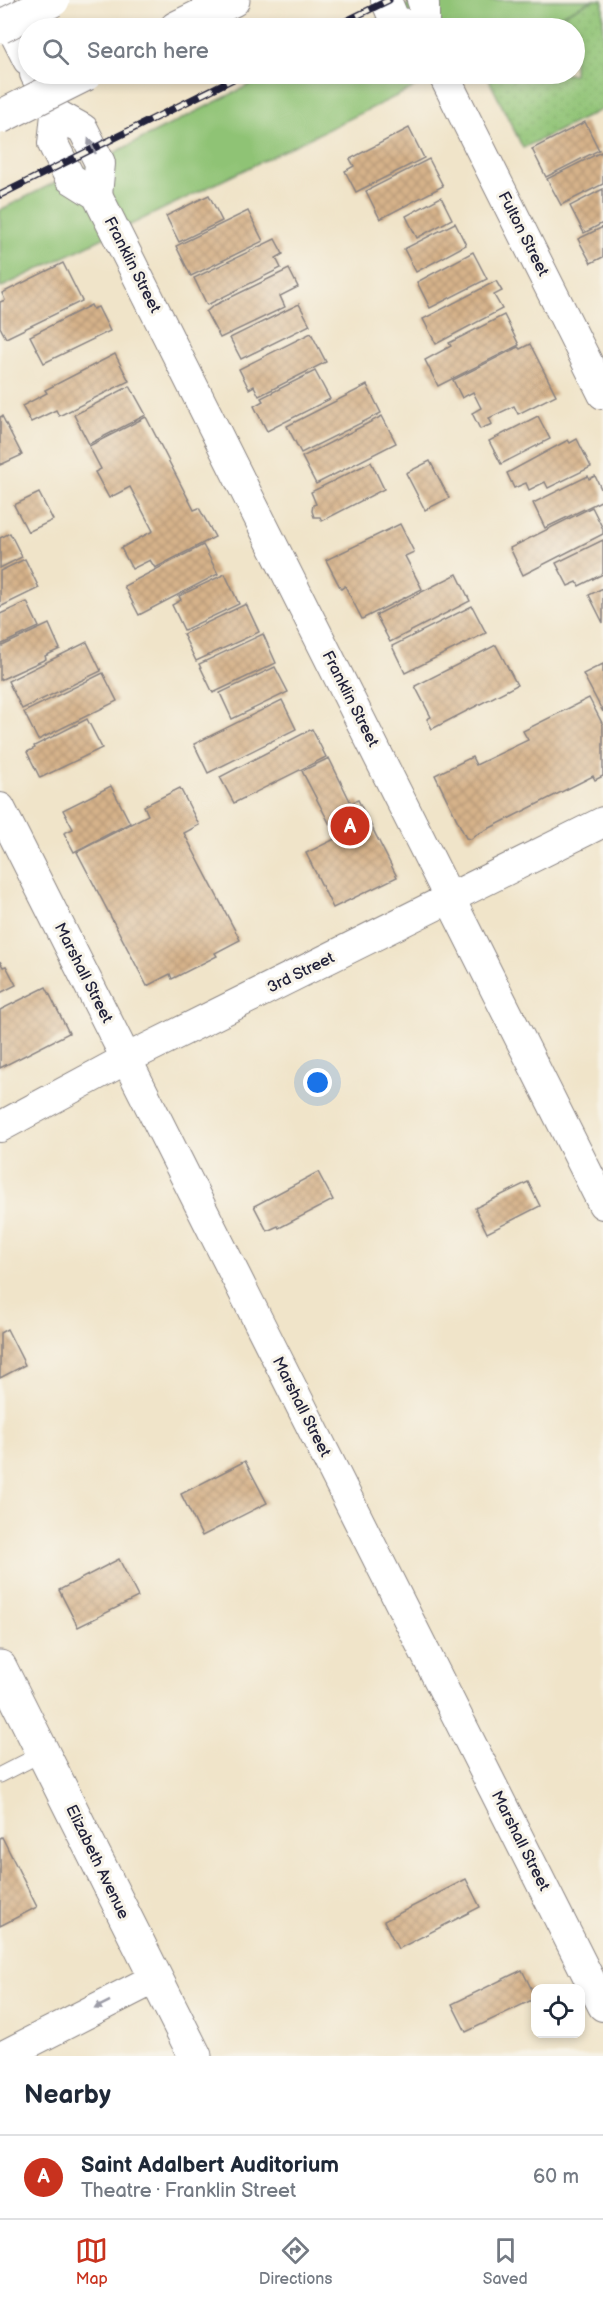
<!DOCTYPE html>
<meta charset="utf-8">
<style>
body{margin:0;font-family:"Balsamiq Sans",sans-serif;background:#f6f6f7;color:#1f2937}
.controls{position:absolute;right:18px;bottom:18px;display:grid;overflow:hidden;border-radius:12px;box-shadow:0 3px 9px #0003}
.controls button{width:54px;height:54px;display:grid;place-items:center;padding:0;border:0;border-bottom:2px solid #e0e1e3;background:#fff;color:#1f2937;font:30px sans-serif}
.you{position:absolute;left:318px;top:1083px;width:21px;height:21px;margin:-15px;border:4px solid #fff;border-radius:50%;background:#1a73e8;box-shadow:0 0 0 9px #1a73e833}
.badge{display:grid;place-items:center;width:39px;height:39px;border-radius:50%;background:#c8321e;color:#fff;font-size:20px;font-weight:700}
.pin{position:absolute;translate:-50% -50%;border:3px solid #fff;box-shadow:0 2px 6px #0006}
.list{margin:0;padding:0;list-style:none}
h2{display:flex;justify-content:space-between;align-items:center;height:78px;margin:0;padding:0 24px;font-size:26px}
h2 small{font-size:20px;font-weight:400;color:#747a83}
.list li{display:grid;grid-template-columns:39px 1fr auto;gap:18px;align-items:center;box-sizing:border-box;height:84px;padding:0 24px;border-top:2px solid #e0e1e3}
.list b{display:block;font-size:22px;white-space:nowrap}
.list p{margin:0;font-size:20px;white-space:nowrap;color:#747a83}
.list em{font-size:20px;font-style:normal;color:#747a83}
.icon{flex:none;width:33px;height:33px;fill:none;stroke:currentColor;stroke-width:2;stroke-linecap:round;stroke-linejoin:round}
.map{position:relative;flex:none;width:603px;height:2056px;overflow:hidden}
.search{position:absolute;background:#fff;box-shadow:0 3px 9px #0003;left:18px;right:18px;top:18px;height:66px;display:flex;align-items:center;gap:15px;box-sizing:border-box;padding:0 21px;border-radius:33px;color:#747a83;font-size:22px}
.sheet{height:162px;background:#fff}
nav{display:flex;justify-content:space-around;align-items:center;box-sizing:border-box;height:84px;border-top:2px solid #e0e1e3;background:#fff;font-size:16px;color:#747a83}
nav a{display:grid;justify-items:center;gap:3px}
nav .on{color:#c8321e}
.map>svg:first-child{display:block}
.grass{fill:#8fc375;stroke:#587258;stroke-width:1.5}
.park{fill:url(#park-dots);stroke:#587258;stroke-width:1.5}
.building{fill:url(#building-cross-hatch)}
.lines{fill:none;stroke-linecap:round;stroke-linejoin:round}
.service-casing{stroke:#898382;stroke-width:17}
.minor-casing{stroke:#898382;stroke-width:32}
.tertiary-casing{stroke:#898382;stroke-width:35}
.motorway-casing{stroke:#898382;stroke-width:35}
.service{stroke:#fff;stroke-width:15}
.minor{stroke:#fff;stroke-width:30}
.tertiary{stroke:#fff;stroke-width:33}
.motorway{stroke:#fff;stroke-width:33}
.rail-casing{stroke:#22223b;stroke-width:7}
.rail{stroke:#f7f3e8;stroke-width:4.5;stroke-dasharray:14;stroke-linecap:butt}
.motorway-bridge-casing{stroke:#898382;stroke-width:35;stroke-linecap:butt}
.motorway-bridge{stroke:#fff;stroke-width:33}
.oneway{fill:#9c9ca7}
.labels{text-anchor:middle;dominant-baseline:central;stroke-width:6;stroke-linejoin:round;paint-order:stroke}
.street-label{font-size:16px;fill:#22223b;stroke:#f7f3e8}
</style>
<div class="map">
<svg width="603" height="2056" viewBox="0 0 603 2056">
<defs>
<pattern id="park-dots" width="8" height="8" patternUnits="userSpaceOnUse" patternTransform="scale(1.5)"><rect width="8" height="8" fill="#8fc375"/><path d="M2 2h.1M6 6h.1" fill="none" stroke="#7ba766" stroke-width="1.8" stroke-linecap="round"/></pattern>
<pattern id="building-cross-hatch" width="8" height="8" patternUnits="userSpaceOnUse" patternTransform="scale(1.5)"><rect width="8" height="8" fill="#d6b28a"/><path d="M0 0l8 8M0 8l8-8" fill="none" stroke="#b79978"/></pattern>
</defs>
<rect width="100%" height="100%" fill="#f7f3e8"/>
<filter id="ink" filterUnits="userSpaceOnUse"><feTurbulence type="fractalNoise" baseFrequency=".0167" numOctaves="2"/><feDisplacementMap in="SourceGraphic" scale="12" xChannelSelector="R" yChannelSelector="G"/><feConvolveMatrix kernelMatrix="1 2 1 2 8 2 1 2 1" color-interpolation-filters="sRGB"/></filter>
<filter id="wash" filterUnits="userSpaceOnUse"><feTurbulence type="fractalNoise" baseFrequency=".008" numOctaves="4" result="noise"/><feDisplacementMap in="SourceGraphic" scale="24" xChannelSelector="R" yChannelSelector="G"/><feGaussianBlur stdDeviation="1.35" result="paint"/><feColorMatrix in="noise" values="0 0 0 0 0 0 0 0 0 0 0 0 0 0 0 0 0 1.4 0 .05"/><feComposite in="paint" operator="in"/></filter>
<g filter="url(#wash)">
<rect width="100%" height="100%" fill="#f0e4c9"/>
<g class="grass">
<polygon points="417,0 593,0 535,28 361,28"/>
<polygon points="271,74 442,74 0,288 0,210"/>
</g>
<polygon class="park" points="593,0 603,0 603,109 523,148 486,74 574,74 574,28 535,28"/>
<g id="blocks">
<g class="building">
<polygon points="585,122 599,150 546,177 532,149"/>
<polygon points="409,128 424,158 356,192 345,171 354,166 350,159"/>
<polygon points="601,152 603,157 603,184 561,205 547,179"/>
<polygon points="429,159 443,186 380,219 366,191"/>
<polygon points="603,189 603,223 584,233 570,206"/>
<polygon points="209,195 222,221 179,242 166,216"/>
<polygon points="441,197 452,219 417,238 406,216"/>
<polygon points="248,211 263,241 191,276 176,246"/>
<polygon points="455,223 466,245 416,272 404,249"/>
<polygon points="603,227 603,257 591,263 578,239"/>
<polygon points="275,239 283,254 276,258 281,268 207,305 194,278"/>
<polygon points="473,252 487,279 430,308 417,282"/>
<polygon points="63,263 82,301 6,338 0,327 0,302 5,300 2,293"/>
<polygon points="289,269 298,287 280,296 285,307 220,338 206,312 213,306"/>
<polygon points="496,281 502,291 494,295 502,309 436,344 423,319"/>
<polygon points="299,304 310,325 241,359 230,338"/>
<polygon points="91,305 93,309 98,307 110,331 44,363 30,336"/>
<polygon points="504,315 519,345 438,386 425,360 451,346 449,343"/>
<polygon points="311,333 326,362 259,396 254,386 249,389 239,369"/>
<polygon points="530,344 556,395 518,414 514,406 489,418 492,424 480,429 472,413 481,408 473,392 462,398 453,380 518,347 520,349"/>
<polygon points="115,354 129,381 59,416 56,410 31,422 22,406 47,393 45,390"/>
<polygon points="315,371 330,399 267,431 254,406 263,401 261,398"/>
<polygon points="367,385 381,413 301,453 287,426"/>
<polygon points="130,386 146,415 89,444 74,415"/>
<polygon points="2,416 22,455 0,465 0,417"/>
<polygon points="382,416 396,443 316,484 302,457"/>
<polygon points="538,416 550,439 501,464 489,441"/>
<polygon points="146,417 194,510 199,508 215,537 155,568 150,560 132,569 121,548 153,531 130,487 109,498 95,472 101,469 89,446"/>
<polygon points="577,439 591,467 548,488 545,482 529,490 526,483 514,488 507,473 568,440 570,443"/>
<polygon points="430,461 449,498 425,510 406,473"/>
<polygon points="371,462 384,489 322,521 320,517 314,517 312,511 313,505 316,504 311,492"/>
<polygon points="588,476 589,479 595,476 603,493 603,500 545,528 533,503"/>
<polygon points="39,493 53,520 28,532 14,505"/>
<polygon points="592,507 603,529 603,534 523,575 510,548"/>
<polygon points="400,524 414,552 405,556 422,589 362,619 345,586 341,589 326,560"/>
<polygon points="10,533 22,557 0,568 0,538"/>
<polygon points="603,540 603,574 579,586 577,582 568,586 556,563"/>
<polygon points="203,545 218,574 139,615 124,586"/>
<polygon points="25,559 39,588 0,607 0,571"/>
<polygon points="225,574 239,604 184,630 172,605 181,600 179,596"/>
<polygon points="457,574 470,601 390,642 376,615"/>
<polygon points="603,588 603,623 589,595"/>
<polygon points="27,602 39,627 0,645 0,614"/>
<polygon points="246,604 259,632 196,661 183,634"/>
<polygon points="472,606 486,633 405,673 392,646"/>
<polygon points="49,624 60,649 45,656 46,659 0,680 0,647"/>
<polygon points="263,634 276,663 213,693 199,664"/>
<polygon points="87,642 101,671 22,709 8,681"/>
<polygon points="496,645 517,685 432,729 427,719 431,717 415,686"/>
<polygon points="603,664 603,712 583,674"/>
<polygon points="275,667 288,692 232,719 220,693"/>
<polygon points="103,673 117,701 38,740 24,712"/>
<polygon points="589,698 603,725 603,776 595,780 593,776 476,835 471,839 466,838 435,775 472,757 476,765 528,740 523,731"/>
<polygon points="282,700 296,729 208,773 194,744"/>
<polygon points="87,719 102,748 40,778 27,752 35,748 34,746"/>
<polygon points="312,729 326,757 234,803 220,777"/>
<polygon points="329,758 351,803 358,800 397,877 333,908 306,853 337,838 302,771"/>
<polygon points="111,786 130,823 74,852 64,833 73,829 63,810"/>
<polygon points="180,788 199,825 184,833 240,940 215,953 217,956 172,979 170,974 147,986 77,852 148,815 144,806"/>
<polygon points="0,961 3,967 6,966 16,985 0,993"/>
<polygon points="46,987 69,1033 0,1068 0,1010"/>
<polygon points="318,1172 333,1200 279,1228 278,1226 267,1231 254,1206"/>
<polygon points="528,1182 540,1206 487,1233 475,1208"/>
<polygon points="7,1329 25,1365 0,1378 0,1333"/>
<polygon points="245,1461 267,1503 202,1536 181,1494"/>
<polygon points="119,1559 138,1597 78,1627 59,1590"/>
<polygon points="2,1837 37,1907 0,1926 0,1838"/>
<polygon points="466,1879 480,1907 398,1949 384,1921"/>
<polygon points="522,1970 536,1998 466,2032 452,2004"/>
</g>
</g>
</g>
<g filter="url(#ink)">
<use href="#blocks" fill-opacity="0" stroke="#898382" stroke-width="1.5"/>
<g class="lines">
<defs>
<polyline id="service" points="0,1775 43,1753"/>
<g id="minor">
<polyline points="386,0 394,19 411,28"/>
<polyline points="422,0 424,4 424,28"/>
<polyline points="0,4 28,60"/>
<polyline points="35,74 56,114 53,144 70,178 97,195 603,1204"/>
<polyline points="443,74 603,394"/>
<polyline points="56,114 83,129 100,163 97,195"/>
<polyline points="0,808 603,2006"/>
<polyline points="0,1127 126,1059 603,822"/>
<polyline points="3,2056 154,1979"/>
</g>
<polyline id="tertiary" points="0,1667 195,2056"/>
<polyline id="motorway" points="176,28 233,0"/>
</defs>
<use href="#service" class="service-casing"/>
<use href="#minor" class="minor-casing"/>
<use href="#tertiary" class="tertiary-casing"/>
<use href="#motorway" class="motorway-casing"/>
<use href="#service" class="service"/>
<use href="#minor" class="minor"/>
<use href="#tertiary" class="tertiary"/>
<use href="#motorway" class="motorway"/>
<defs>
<g id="rail">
<polyline points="332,28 389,0"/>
<polyline points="0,195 243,74"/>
</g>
</defs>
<use href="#rail" class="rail-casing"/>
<use href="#rail" class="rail"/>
<defs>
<g id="motorway-bridge">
<polyline points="0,27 53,0"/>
<polyline points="0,117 86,74"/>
</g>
</defs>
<use href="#motorway-bridge" class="motorway-bridge-casing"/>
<use href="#motorway-bridge" class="motorway-bridge"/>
</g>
<defs><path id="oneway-solid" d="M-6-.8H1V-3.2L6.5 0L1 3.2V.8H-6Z" transform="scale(1.5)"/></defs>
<g class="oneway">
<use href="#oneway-solid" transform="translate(92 146) rotate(-116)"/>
<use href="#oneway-solid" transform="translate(102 2005) rotate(153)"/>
</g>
</g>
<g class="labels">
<g class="street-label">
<text transform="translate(523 234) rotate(63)">Fulton Street</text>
<text transform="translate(132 265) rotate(63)">Franklin Street</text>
<text transform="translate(350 699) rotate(63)">Franklin Street</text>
<text transform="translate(83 973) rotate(63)">Marshall Street</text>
<text transform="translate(301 973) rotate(-26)">3rd Street</text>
<text transform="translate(301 1407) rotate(63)">Marshall Street</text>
<text transform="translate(520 1841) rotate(63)">Marshall Street</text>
<text transform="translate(97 1862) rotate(64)">Elizabeth Avenue</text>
</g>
</g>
</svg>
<div class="controls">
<button><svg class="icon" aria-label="locate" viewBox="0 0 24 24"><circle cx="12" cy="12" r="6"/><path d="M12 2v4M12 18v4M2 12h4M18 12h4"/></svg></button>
</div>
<div class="you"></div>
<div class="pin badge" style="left:350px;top:826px">A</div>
<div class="search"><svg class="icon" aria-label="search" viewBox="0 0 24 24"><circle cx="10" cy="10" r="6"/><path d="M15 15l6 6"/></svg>Search here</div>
</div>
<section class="sheet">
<h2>Nearby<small></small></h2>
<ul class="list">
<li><span class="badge">A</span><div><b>Saint Adalbert Auditorium</b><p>Theatre · Franklin Street</p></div><em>60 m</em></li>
</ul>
</section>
<nav>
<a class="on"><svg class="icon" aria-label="map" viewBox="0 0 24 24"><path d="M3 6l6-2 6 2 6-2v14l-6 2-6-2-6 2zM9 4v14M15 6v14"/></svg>Map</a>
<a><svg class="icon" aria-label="directions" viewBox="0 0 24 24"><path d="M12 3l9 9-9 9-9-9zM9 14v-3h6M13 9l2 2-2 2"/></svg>Directions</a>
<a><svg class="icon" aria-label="saved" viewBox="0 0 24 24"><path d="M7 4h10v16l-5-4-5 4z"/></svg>Saved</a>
</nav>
